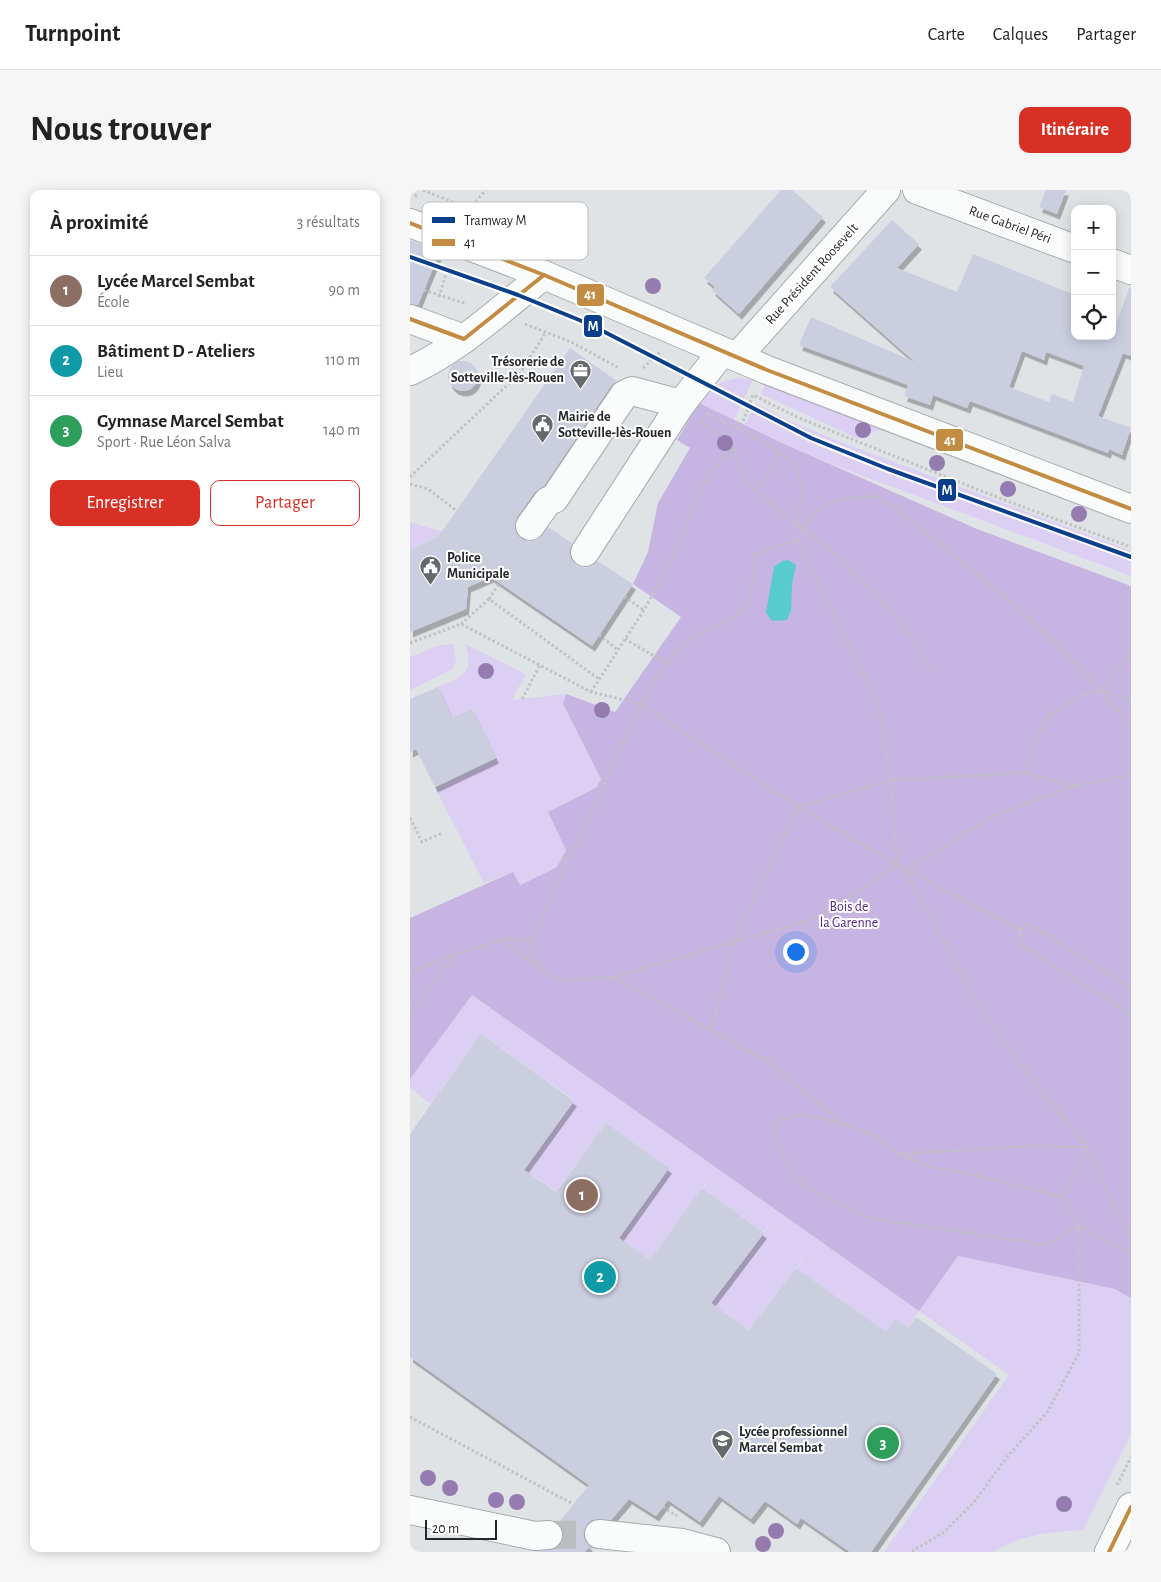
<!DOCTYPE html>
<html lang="fr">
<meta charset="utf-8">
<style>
body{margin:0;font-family:"Alegreya Sans",sans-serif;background:#f6f6f6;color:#222}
.controls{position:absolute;right:15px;top:15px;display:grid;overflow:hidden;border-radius:10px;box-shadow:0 2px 12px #0003}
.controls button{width:45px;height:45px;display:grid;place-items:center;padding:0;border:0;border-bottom:1px solid #e0e0e0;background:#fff;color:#222;font:25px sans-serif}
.scale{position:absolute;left:15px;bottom:12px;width:72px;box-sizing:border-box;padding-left:5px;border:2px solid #25272a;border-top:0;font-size:14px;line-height:18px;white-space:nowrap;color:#25272a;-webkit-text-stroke:4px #fff;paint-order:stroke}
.you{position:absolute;left:385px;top:761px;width:18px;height:18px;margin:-12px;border:4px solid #fff;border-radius:50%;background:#1a73e8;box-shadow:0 0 0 8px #1a73e833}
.badge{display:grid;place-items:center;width:32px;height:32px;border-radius:50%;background:#d93025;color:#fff;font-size:16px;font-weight:700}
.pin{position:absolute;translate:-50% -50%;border:2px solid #fff;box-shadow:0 1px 5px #0006}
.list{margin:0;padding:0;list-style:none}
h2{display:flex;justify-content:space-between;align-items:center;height:65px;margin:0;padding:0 20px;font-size:21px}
h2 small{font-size:16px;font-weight:400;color:#767676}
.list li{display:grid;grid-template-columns:32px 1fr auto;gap:15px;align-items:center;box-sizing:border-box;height:70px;padding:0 20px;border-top:1px solid #e0e0e0}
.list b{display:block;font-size:19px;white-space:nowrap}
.list p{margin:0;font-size:16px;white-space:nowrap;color:#767676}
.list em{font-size:16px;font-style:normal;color:#767676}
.actions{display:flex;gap:10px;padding:15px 20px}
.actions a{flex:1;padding:11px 0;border:1px solid #d93025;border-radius:10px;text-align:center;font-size:18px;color:#d93025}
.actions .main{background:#d93025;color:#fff}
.icon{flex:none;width:28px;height:28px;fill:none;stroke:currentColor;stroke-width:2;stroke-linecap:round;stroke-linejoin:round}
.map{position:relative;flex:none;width:721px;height:1362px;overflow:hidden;border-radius:10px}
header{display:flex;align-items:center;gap:30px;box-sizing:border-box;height:70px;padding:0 25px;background:#fff;border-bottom:1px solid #e0e0e0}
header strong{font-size:24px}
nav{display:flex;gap:28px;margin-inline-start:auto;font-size:18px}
.intro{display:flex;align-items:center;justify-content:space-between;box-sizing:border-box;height:120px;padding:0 30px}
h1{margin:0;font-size:35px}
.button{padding:12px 22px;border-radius:10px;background:#d93025;color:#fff;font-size:18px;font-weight:700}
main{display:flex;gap:30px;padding:0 30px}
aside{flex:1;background:#fff;border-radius:10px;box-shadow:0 2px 12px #0003}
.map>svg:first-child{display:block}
.green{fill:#dccff4}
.forest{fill:#c6b4e3}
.water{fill:#58cbce}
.building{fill:#cacedf;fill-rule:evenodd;filter:url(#shadow)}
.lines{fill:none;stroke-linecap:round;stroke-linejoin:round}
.minor-tunnel{stroke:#bbbdc0;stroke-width:28;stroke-dasharray:28 14;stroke-linecap:butt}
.minor-casing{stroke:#a8abae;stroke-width:30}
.path{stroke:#c1c2c4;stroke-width:3;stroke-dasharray:2.5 2.5;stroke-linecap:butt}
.minor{stroke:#fafbfb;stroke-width:28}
.bus-1-casing{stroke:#fff;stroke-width:8}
.bus-1{stroke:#c38c43;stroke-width:4}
.tram-1-casing{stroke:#fff;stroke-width:8}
.tram-1{stroke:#0b3e8b;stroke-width:4}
.tree{fill:#947cb1}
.labels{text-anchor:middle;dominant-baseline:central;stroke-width:4;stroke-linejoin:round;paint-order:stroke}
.street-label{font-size:14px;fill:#25272a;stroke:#fff}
.poi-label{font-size:14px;font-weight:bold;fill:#25272a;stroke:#fff;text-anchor:start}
.park-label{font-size:14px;fill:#562786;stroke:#fff}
.key{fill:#fff;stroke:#bebebf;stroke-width:1}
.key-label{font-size:14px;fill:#25272a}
.line-badge{stroke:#fff;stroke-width:2}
.badge-label{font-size:14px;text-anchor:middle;font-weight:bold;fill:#fff}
</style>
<header>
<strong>Turnpoint</strong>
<nav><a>Carte</a><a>Calques</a><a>Partager</a></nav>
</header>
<div class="intro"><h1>Nous trouver</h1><a class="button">Itinéraire</a></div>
<main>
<aside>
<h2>À proximité<small>3 résultats</small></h2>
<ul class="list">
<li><span class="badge" style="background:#8d6e63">1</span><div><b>Lycée Marcel Sembat</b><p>École</p></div><em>90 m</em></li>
<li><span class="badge" style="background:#0f9aa8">2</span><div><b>Bâtiment D - Ateliers</b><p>Lieu</p></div><em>110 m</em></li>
<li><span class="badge" style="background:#2e9e5b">3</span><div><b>Gymnase Marcel Sembat</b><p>Sport · Rue Léon Salva</p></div><em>140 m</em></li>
</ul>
<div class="actions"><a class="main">Enregistrer</a><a>Partager</a></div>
</aside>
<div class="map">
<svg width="721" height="1362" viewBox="0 0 721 1362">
<defs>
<filter id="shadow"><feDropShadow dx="3" dy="5.5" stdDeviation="0" flood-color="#0004"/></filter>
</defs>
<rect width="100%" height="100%" fill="#e0e3e6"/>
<g class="green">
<path d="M331,188L343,190L324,230L289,213C301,197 310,190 331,188Z"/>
<polygon points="355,194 471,239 449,249 351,204"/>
<polygon points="346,213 377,230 431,252 721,361 721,386 424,275 334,236"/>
<polygon points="0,332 32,342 23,354 0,360"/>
<polygon points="43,454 46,471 43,479 0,500 0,467 30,455"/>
<path d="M55,454L116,484L102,510L156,504L153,514L191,589L187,597L138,622L156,660L147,677L109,695L103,682L74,693L25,598L86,568L62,519L42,528L28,497C52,487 65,483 55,454Z"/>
<path d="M62,805L509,1121L548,1066L705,1099L721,1108V1244L673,1340C643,1342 610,1344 584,1362H474L599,1185L509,1121L475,1170L476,1142L387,1079L395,1066L339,1140L301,1113L362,1032L353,1042L293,999L300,988L240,1070L209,1048L259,978L196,933L146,1001L114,980L164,910L71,844L21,914L0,898V889Z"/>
</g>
<polygon class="forest" points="289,213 370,252 567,339 721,396 721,1108 705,1099 548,1066 509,1121 62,805 0,889 0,728 103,682 110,695 147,677 156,660 138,622 187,597 191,589 153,514 156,504 205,522 271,427 223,394 238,362 248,313 280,258 267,250"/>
<polygon class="water" points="378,370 386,375 382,394 381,421 377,430 362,431 356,423 364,377 372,371"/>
<g class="building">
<polygon points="371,0 382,0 413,27 329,124 302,100 305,97 294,88"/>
<polygon points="636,0 656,0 647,24 629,17"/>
<path d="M482,30L509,54L487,78L547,102L563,64L665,105V146H702L719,98H721V166L713,163L688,226L721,238L712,265L699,259L698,263L560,211L557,218L523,205L520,215L494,206L498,195L389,155L401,127L505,172L420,97ZM612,161L634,170L636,162L674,176L663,212L642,204L639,212L599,197Z"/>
<polygon points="0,50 30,61 8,115 0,114"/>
<polygon points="160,158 207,191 201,196 134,296 125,302 107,327 105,334 106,342 111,348 119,352 127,350 138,337 162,353 159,362 161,369 166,375 175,378 182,376 188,371 223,394 182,456 81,387 58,397 56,419 0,442 0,360 28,347"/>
<circle cx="53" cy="186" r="15"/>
<polygon points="28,497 42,528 62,519 86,568 25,597 6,559 0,562 0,509"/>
<polygon points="71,844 164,911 114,980 146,1002 196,933 259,978 209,1048 240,1070 292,998 354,1043 301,1113 339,1140 386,1078 476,1142 485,1129 498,1138 506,1127 587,1184 461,1362 440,1362 391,1328 387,1334 355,1311 341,1329 309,1306 290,1332 258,1310 246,1326 219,1309 201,1330 183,1330 177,1334 173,1343 175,1351 180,1356 175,1362 125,1362 146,1358 152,1352 153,1343 148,1333 179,1295 0,1167 0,944"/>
</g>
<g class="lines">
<polyline class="minor-tunnel" points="138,1345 189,1344"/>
<defs>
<g id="minor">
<polyline points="507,0 665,59"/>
<polyline points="0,33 134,85 357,180 721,319"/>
<polyline points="702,73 721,80"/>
<polyline points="0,129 54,149"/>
<polyline points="327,167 476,0"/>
<path d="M0,181C50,158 91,119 134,85"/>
<polyline points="120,336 138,311 144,309 214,205 222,201 271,214"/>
<polyline points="175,362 271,214 312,162"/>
<polyline points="0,1320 125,1346 138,1345"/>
<polyline points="189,1344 272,1353 306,1362"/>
<polyline points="699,1362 721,1317"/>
</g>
</defs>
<use href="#minor" class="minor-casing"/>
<g class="path">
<polyline points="13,0 97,34 101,45"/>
<polyline points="0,3 9,7"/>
<polyline points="56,29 61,17 76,0"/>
<polyline points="14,100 57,114"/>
<polyline points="29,107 39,74"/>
<polyline points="115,134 161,152 209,178"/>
<polyline points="233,178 250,162"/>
<path d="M296,223C317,234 370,257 383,275C396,292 391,316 386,335C411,345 486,423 502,447C508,458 514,470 521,481"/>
<polyline points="289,232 316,248 323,256 334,291 386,335"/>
<polyline points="327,239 334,229 343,205 389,228 589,308 721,357"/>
<polyline points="0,287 110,183 136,142"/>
<polyline points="0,294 18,299 47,321"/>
<polyline points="347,302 363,276 366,261"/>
<path d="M387,350L346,364C344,377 342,406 336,416C325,432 305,435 290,444C260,463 248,483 231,514L121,751L122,764L130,778L150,791L203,787L410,727L487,675L481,590L468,513L387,350C392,341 397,331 403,324C414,312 453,303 468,308C481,313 505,335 517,344C591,401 663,464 721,537"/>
<polyline points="214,407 234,420"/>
<polyline points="79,409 94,386"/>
<polyline points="51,434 79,409 189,489"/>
<polyline points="189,445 208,460"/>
<polyline points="215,449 256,473"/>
<polyline points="0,453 51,434 181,502 231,514 388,617 496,680 610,739"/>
<polyline points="692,501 721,461"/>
<polyline points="181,502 234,420 265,363 284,312 299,284 323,256"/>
<polyline points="112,509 130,475"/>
<polyline points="615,583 626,547 641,524 671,505 692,501 721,510"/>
<polyline points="0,628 12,652 32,643"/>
<polyline points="152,668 157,671"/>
<polyline points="496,680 585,625 664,596"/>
<polyline points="496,681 566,811 618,884 677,957 653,1006"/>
<polyline points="610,739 610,754 721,825"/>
<polyline points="610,739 618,733 721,798"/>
<polyline points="92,750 128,776"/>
<polyline points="0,782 45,764 100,748 121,751"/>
<polyline points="204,787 357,871 433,933 462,945 490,964 617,956 677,957 710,1028 721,1045"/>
<polyline points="0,826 44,765"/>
<polyline points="302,840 323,753 388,617 481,590 615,583 664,596 721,585"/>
<polyline points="431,933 395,925 367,930 363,940 374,968 386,990 414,1007 460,1028 637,1055 669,1036 721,1063"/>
<polyline points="490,964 519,977 561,984 653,1007 669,1036 669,1163 638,1221 597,1267 565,1311 534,1342 501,1362"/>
<polyline points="0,1227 163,1314"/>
<polyline points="707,1295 721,1267"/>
<polyline points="253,1317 267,1326"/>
</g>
<use href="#minor" class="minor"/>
<defs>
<g id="bus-1">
<polyline points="0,33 134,85 357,180 721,319"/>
<polyline points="0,129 54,149 134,85"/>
<polyline points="699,1362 721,1317"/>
</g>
</defs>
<use href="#bus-1" class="bus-1-casing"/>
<use href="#bus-1" class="bus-1"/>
<defs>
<polyline id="tram-1" points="0,67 108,105 179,134 401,248 478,279 721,367"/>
</defs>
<use href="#tram-1" class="tram-1-casing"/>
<use href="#tram-1" class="tram-1"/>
</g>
<g class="tree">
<circle cx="243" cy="96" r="8"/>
<circle cx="453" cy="240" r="8"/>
<circle cx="315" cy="253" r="8"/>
<circle cx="527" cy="273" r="8"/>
<circle cx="598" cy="299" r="8"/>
<circle cx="669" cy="324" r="8"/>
<circle cx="76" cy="481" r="8"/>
<circle cx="192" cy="520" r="8"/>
<circle cx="18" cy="1288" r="8"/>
<circle cx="40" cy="1298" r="8"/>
<circle cx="86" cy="1310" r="8"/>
<circle cx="107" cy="1312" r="8"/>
<circle cx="654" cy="1314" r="8"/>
<circle cx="366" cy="1341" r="8"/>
<circle cx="353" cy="1354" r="8"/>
</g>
<defs>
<symbol id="office-pin" viewBox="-11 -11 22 30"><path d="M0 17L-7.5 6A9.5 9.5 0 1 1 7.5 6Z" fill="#66696c" stroke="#fff"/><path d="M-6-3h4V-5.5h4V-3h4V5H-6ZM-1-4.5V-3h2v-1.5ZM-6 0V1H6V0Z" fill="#fff"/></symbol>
<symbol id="civic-pin" viewBox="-11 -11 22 30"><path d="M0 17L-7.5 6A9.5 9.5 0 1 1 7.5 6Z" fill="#66696c" stroke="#fff"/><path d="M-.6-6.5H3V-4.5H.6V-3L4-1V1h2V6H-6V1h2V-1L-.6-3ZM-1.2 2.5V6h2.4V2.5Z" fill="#fff"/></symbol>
<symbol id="school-pin" viewBox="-11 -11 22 30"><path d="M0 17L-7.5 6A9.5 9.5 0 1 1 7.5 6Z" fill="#66696c" stroke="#fff"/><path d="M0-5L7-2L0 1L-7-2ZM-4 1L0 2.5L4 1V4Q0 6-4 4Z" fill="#fff"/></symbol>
</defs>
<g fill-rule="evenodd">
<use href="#office-pin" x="158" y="168" width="25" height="34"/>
<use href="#civic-pin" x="120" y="222" width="25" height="34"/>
<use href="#civic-pin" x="8" y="364" width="25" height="34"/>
<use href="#school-pin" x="300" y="1238" width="25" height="34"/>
</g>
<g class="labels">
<g class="street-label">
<text transform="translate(600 35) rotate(20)">Rue Gabriel Péri</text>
<text transform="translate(402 84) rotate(-48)">Rue Président Roosevelt</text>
</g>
<g class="poi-label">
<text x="154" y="172" text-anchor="end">Trésorerie de<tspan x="154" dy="16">Sotteville-lès-Rouen</tspan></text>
<text x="148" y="227">Mairie de<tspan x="148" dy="16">Sotteville-lès-Rouen</tspan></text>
<text x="37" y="368">Police<tspan x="37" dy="16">Municipale</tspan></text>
<text x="329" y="1242">Lycée professionnel<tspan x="329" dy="16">Marcel Sembat</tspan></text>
</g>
<g class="park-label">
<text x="439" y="717">Bois de<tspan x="439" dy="16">la Garenne</tspan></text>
</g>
</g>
<rect x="12" y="12" width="166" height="58" rx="8" class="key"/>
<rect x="22" y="27" width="23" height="6" fill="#0b3e8b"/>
<rect x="22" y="49" width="23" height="7" fill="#c38c43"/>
<g class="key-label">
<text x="54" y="35">Tramway M</text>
<text x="54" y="57">41</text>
</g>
<g class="line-badge">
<rect x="166" y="93" width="29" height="24" rx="5" fill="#c38c43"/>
<rect x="173" y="124" width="20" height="24" rx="5" fill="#0b3e8b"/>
<rect x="525" y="238" width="29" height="24" rx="5" fill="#c38c43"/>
<rect x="527" y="288" width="20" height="24" rx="5" fill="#0b3e8b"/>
</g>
<g class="badge-label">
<text x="180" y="109">41</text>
<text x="183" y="141">M</text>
<text x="540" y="255">41</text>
<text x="537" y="305">M</text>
</g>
</svg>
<div class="controls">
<button>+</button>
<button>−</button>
<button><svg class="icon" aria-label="locate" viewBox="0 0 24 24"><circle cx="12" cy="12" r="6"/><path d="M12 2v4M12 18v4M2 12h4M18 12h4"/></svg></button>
</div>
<div class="scale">20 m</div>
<div class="you"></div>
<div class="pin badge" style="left:172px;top:1005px;background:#8d6e63">1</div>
<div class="pin badge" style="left:190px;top:1087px;background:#0f9aa8">2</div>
<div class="pin badge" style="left:473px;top:1253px;background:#2e9e5b">3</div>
</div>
</main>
